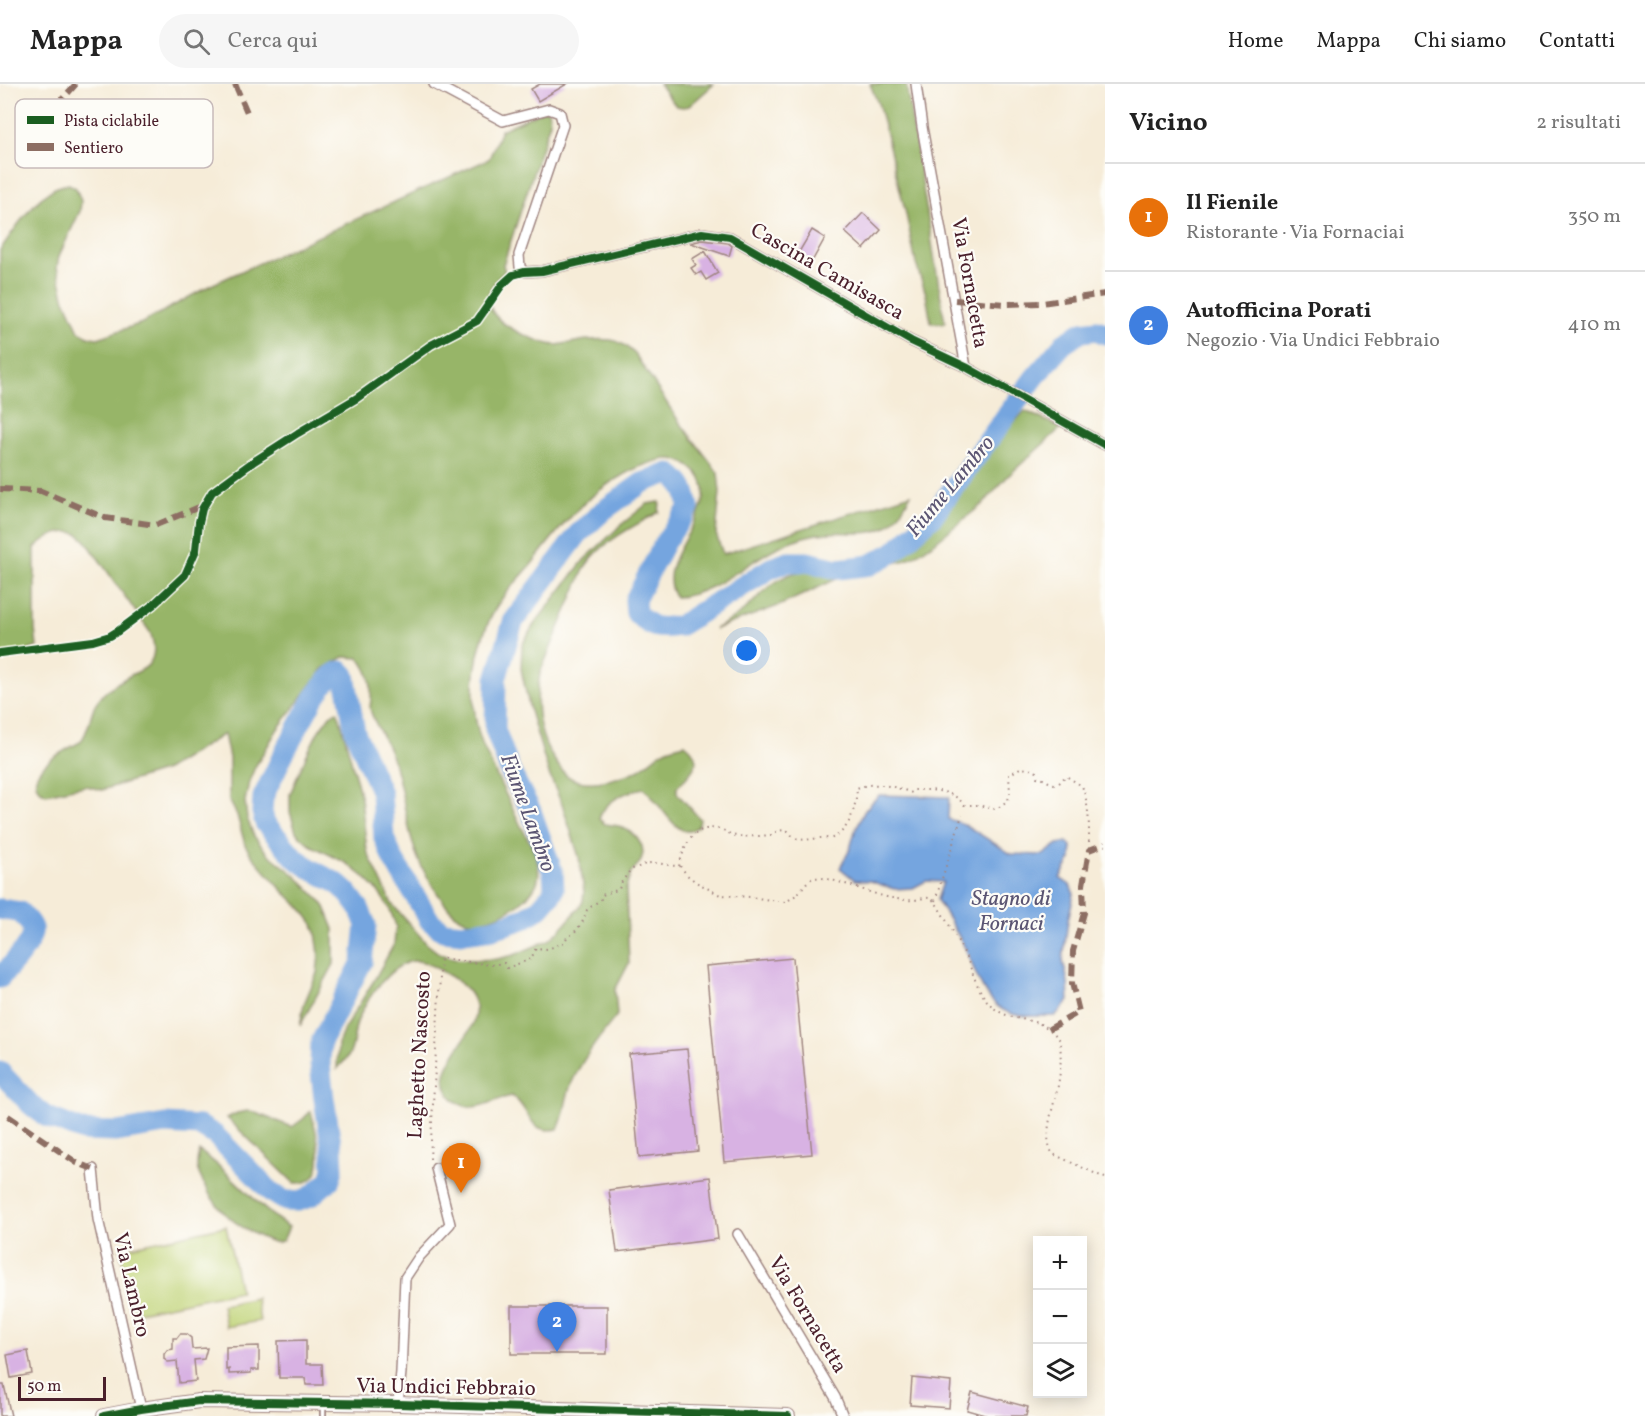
<!DOCTYPE html>
<html lang="it">
<meta charset="utf-8">
<style>
body{margin:0;font-family:Vollkorn,serif;background:#f6f6f6;color:#222}
.controls{position:absolute;right:18px;bottom:18px;display:grid;overflow:hidden;border-radius:0px;box-shadow:0 3px 15px #0003}
.controls button{width:54px;height:54px;display:grid;place-items:center;padding:0;border:0;border-bottom:2px solid #e0e0e0;background:#fff;color:#222;font:30px sans-serif}
.scale{position:absolute;left:18px;bottom:15px;width:88px;box-sizing:border-box;padding-left:6px;border:3px solid #4a1f2b;border-top:0;font-size:16px;line-height:21px;white-space:nowrap;color:#4a1f2b;-webkit-text-stroke:4px #fdfcf7;paint-order:stroke}
.you{position:absolute;left:747px;top:567px;width:21px;height:21px;margin:-15px;border:4px solid #fff;border-radius:50%;background:#1a73e8;box-shadow:0 0 0 9px #1a73e833}
.badge{display:grid;place-items:center;width:39px;height:39px;border-radius:50%;background:#111827;color:#fff;font-size:20px;font-weight:700}
.pin{position:absolute;translate:-50% -50px;filter:drop-shadow(0 2px 3px #0008)}
.pin::after{content:'';position:absolute;top:32px;width:21px;height:18px;background:inherit;clip-path:polygon(0 0,100% 0,50% 100%)}
.list{margin:0;padding:0;list-style:none}
h2{display:flex;justify-content:space-between;align-items:center;height:78px;margin:0;padding:0 24px;font-size:26px}
h2 small{font-size:20px;font-weight:400;color:#767676}
.list li{display:grid;grid-template-columns:39px 1fr auto;gap:18px;align-items:center;box-sizing:border-box;height:108px;padding:0 24px;border-top:2px solid #e0e0e0}
.list b{display:block;font-size:22px;white-space:nowrap}
.list p{margin:0;font-size:20px;white-space:nowrap;color:#767676}
.list em{font-size:20px;font-style:normal;color:#767676}
.icon{flex:none;width:33px;height:33px;fill:none;stroke:currentColor;stroke-width:2;stroke-linecap:round;stroke-linejoin:round}
.map{position:relative;flex:none;width:1105px;height:1332px;overflow:hidden}
header{display:flex;align-items:center;gap:36px;box-sizing:border-box;height:84px;padding:0 30px;background:#fff;border-bottom:2px solid #e0e0e0}
header strong{font-size:28px}
nav{display:flex;gap:33px;margin-inline-start:auto;font-size:21px}
.search{width:420px;height:54px;background:#f6f6f6;display:flex;align-items:center;gap:15px;box-sizing:border-box;padding:0 21px;border-radius:33px;color:#767676;font-size:22px}
main{display:flex}
aside{flex:1;background:#fff}
.map>svg:first-child{display:block}
.green{fill:#bfd376;stroke:#847950;stroke-width:1.5}
.forest{fill:#97b567;stroke:#706a49;stroke-width:1.5}
.water{fill:#75a5df;stroke:#606285;stroke-width:1.5}
.lines{fill:none;stroke-linecap:round;stroke-linejoin:round}
.river{stroke:#75a5df;stroke-width:21}
.building{fill:#d8b2e3}
.lane-casing{stroke:#a08682;stroke-width:8}
.street-casing{stroke:#a08682;stroke-width:12}
.secondary-casing{stroke:#a08682;stroke-width:16}
.path{stroke:#a08682;stroke-width:2;stroke-dasharray:1.5 4.5;stroke-linecap:butt}
.lane{stroke:#fff;stroke-width:4.5}
.street{stroke:#fff;stroke-width:9}
.secondary{stroke:#fff;stroke-width:14}
.quiet{stroke:#8d6e63;stroke-width:6;stroke-dasharray:12 6;stroke-linecap:butt}
.cycleway-casing{stroke:#fdfcf7;stroke-width:11}
.cycleway{stroke:#1b5e20;stroke-width:8}
.labels{text-anchor:middle;dominant-baseline:central;stroke-width:4.5;stroke-linejoin:round;paint-order:stroke}
.street-label{font-size:21px;fill:#4a1f2b;stroke:#fdfcf7}
.water-label{font-size:22px;font-style:italic;fill:#5b5573;stroke:#fdfcf7}
.key{fill:#fdfcf7;stroke:#c7baba;stroke-width:1.5}
.key-label{font-size:16px;fill:#4a1f2b}
</style>
<header>
<strong>Mappa</strong>
<div class="search"><svg class="icon" aria-label="search" viewBox="0 0 24 24"><circle cx="10" cy="10" r="6"/><path d="M15 15l6 6"/></svg>Cerca qui</div>
<nav><a>Home</a><a>Mappa</a><a>Chi siamo</a><a>Contatti</a></nav>
</header>
<main>
<div class="map">
<svg width="1105" height="1332" viewBox="0 0 1105 1332">
<rect width="100%" height="100%" fill="#fdfcf7"/>
<filter id="ink" filterUnits="userSpaceOnUse"><feTurbulence type="fractalNoise" baseFrequency=".0167" numOctaves="2"/><feDisplacementMap in="SourceGraphic" scale="12" xChannelSelector="R" yChannelSelector="G"/><feConvolveMatrix kernelMatrix="1 2 1 2 8 2 1 2 1" color-interpolation-filters="sRGB"/></filter>
<filter id="wash" filterUnits="userSpaceOnUse"><feTurbulence type="fractalNoise" baseFrequency=".008" numOctaves="4" result="noise"/><feDisplacementMap in="SourceGraphic" scale="24" xChannelSelector="R" yChannelSelector="G"/><feGaussianBlur stdDeviation="1.35" result="paint"/><feColorMatrix in="noise" values="0 0 0 0 0 0 0 0 0 0 0 0 0 0 0 0 0 1.4 0 .05"/><feComposite in="paint" operator="in"/></filter>
<g filter="url(#wash)">
<rect width="100%" height="100%" fill="#f6ecd8"/>
<g class="green">
<polygon points="226,1142 240,1207 134,1229 120,1165"/>
<polygon points="256,1214 260,1237 226,1243 222,1221"/>
</g>
<g class="forest">
<polygon points="659,0 714,0 689,22 684,23 676,22"/>
<polygon points="870,0 906,0 945,239 931,239 926,210 916,180 906,130 879,22"/>
<path d="M546,25L549,29L550,38L503,181L505,187C470,218 497,240 529,253C537,256 547,261 556,261C560,261 565,259 570,259C583,256 598,255 611,256C621,257 628,264 635,270L678,336L711,379L718,389L720,408L716,450L723,470L911,410C905,421 897,436 886,443C868,453 847,447 827,449C808,450 791,456 774,465C746,480 708,513 675,513C650,472 728,425 697,389C691,382 678,374 668,375C657,375 633,385 623,391C586,411 560,443 535,476C523,492 507,505 497,522C474,560 466,620 483,662C494,688 508,714 520,740C528,756 542,776 538,795C534,817 485,845 464,836C453,831 445,820 438,810C431,799 424,789 419,777C407,749 405,718 397,689C394,677 389,665 383,654C379,644 372,635 370,624C370,622 371,616 371,614C372,597 369,587 359,574L344,573L324,584L277,646L255,683L249,698L245,717L247,734L254,752L267,769L295,791L318,814L325,823L334,845V880L300,942L304,920L317,889L319,870L316,849L313,840L302,825L282,806L252,772L245,761L237,731L229,716V674L224,650L166,686L102,706C96,705 92,703 87,702C82,701 54,709 46,710C43,708 40,707 38,704C25,685 68,665 80,658C90,647 89,631 96,619C104,606 120,597 133,590C138,588 146,584 149,580C156,571 154,558 150,548L86,457C85,456 78,450 78,450C63,444 45,453 35,464V545L37,563L25,568L0,572V166C14,146 33,116 55,104C59,102 65,101 69,100L76,104L81,117L80,127L59,172L57,184L64,213L79,247L90,253L98,254L142,239L211,201L489,75L501,46Z"/>
<path d="M1025,327L1061,344L1008,392L983,420L935,458L916,471L903,477L867,484L845,491L781,521L715,545C724,540 733,535 742,528C757,516 769,499 788,491C828,476 874,490 912,464C933,448 947,427 962,405C981,378 1001,350 1025,327Z"/>
<path d="M660,418L659,428C633,443 602,457 585,483L540,589C534,622 538,655 558,681C564,690 569,695 579,697C595,701 615,695 629,690C642,686 649,677 659,670C667,664 675,662 685,660C707,677 691,689 677,703V709L700,735L699,741C696,744 691,748 686,747C672,745 656,714 644,704C627,707 604,717 599,735L605,740L619,742L629,747L637,754L642,762L643,769L641,777L631,789L626,804L629,879L615,906L617,931C599,954 581,976 570,1003C565,1017 565,1032 558,1045C526,1051 531,1024 512,1012C499,1014 484,1023 472,1023C463,1023 454,1018 449,1010C423,973 519,934 450,892C441,887 427,877 417,877C393,876 366,915 358,936C353,947 355,961 349,971C346,976 341,980 337,985L338,960L344,945L373,898L394,860L396,842L389,823L377,806L363,792L346,779L310,761L296,748L290,728V710L307,670L318,648L330,631L337,627L340,634L361,714L367,767L392,820L427,860L440,870L457,875L475,876L497,875L514,871L549,856L560,846L579,824L583,817L584,808L579,773L563,723L549,690L530,627L521,585L522,561L533,542L584,476L622,440L647,420Z"/>
<path d="M248,1027L253,1028L292,1043L303,1035L311,1027C316,1049 334,1102 294,1099L227,1034L237,1029Z"/>
<path d="M199,1067C232,1088 255,1122 289,1143C287,1147 285,1153 283,1156C277,1161 270,1157 265,1155C236,1143 213,1123 201,1094C199,1090 197,1085 197,1081C197,1076 198,1071 199,1067Z"/>
</g>
<path class="water" d="M879,711L949,713L948,735L964,740L1011,770L1043,771L1058,760L1067,758L1072,763L1071,775L1060,794L1070,801L1074,810L1068,836L1063,877L1068,898L1069,917L1055,932C1041,932 1022,934 1009,929C982,918 976,887 965,864C957,848 947,832 937,816L943,798L926,797L913,804L894,805L870,797L855,796L840,784L850,765L855,747L865,726Z"/>
<g class="lines">
<g class="river">
<path d="M0,825L20,828C24,833 30,838 32,844C35,858 9,883 0,894"/>
<path d="M0,988L31,1021L45,1032L83,1047L116,1048L165,1040L200,1042L215,1051L272,1109L286,1117H299L310,1113L330,1096L333,1085L332,1065L324,1015L320,980L321,958L362,878L366,841L359,824L347,808L337,799L314,787L295,774L265,739L262,728L263,713L283,671L314,614L326,598L335,589L341,587L345,591L355,648L381,709L384,754L393,775L430,837L443,847L463,849L493,845L523,835L540,824L551,811L554,805L553,789L531,727L510,687L495,645L496,595L513,538L578,450L604,426L642,399L669,389C684,400 686,407 689,424L665,458L635,516L636,529C652,545 657,545 679,542L771,484L788,478H807L838,485L855,483L870,481L894,468L932,433L1035,293L1065,258L1082,248L1097,246L1105,250"/>
</g>
</g>
<g id="blocks">
<g class="building">
<polygon points="540,0 567,0 538,17 531,5"/>
<polygon points="863,129 881,146 864,165 845,148"/>
<polygon points="812,146 825,154 810,181 796,173"/>
<polygon points="702,156 728,159 732,162 729,172 691,159"/>
<polygon points="705,167 718,189 706,196 701,188 696,191 691,184 696,181 692,175"/>
<polygon points="793,874 812,1070 724,1078 706,882"/>
<polygon points="687,965 698,1067 639,1073 629,970"/>
<polygon points="710,1093 718,1155 617,1168 609,1106"/>
<rect x="511" y="1222" width="96" height="48"/>
<polygon points="180,1250 186,1250 191,1254 192,1265 207,1264 204,1275 194,1276 196,1297 179,1299 177,1277 168,1278 164,1275 164,1270 167,1266 173,1265 173,1254 177,1254"/>
<polygon points="306,1256 306,1280 322,1280 323,1301 306,1301 305,1294 279,1294 278,1257"/>
<polygon points="259,1262 259,1286 251,1286 251,1289 229,1290 229,1285 226,1286 226,1263"/>
<polygon points="28,1267 32,1290 11,1294 7,1271"/>
<polygon points="912,1294 951,1298 949,1324 910,1321"/>
<polygon points="0,1301 4,1301 11,1332 0,1332"/>
<polygon points="972,1308 1028,1323 1026,1332 988,1332 967,1326"/>
</g>
</g>
</g>
<g filter="url(#ink)">
<use href="#blocks" fill-opacity="0" stroke="#a08682" stroke-width="1.5"/>
<g class="lines">
<defs>
<polyline id="lane" points="323,1322 323,1332"/>
<g id="street">
<polyline points="434,0 503,37 549,25 560,29 563,41 519,171 520,183 524,188 542,187 702,149 730,153 911,257 966,283 1105,361"/>
<polyline points="916,0 922,43 966,283"/>
<polyline points="93,1085 98,1135 141,1325"/>
<polyline points="738,1150 835,1313 843,1332"/>
<polyline points="398,1320 401,1288 405,1194 419,1173 450,1140 436,1084"/>
</g>
<polyline id="secondary" points="104,1332 141,1325 199,1317 398,1320 788,1332"/>
</defs>
<use href="#lane" class="lane-casing"/>
<use href="#street" class="street-casing"/>
<use href="#secondary" class="secondary-casing"/>
<g class="path">
<path d="M680,782L687,791L696,798L720,811L750,813L785,818C789,816 794,813 797,810C803,805 806,796 814,794C827,791 874,811 891,814C899,815 907,817 915,816C924,814 929,811 936,819C942,830 949,840 955,851C959,860 966,871 969,880C976,898 981,915 998,927C1014,937 1036,934 1050,946C1054,949 1057,953 1060,956C1061,969 1061,982 1059,995C1057,1016 1040,1051 1053,1070L1105,1094"/>
<polyline points="935,817 962,731"/>
<path d="M430,1075L441,874L491,881L504,879L507,884L531,875L536,864L548,865L565,858L567,853L573,850L582,839L587,826L601,815V812C607,808 613,808 619,805L621,799L631,785C639,784 644,779 652,779C661,779 670,782 679,782C685,760 693,740 720,745C726,747 731,752 738,752C748,753 761,752 771,751C777,747 782,745 788,747C800,764 816,750 830,755C850,748 856,723 857,704C875,697 894,702 912,709L914,706C932,706 953,705 964,721H978L993,725L998,724L1008,716L1010,709L1009,691L1020,684L1029,685L1037,688V693C1045,694 1052,703 1059,699C1062,697 1063,694 1066,692L1082,702C1090,723 1089,744 1089,766"/>
</g>
<use href="#lane" class="lane"/>
<use href="#street" class="street"/>
<use href="#secondary" class="secondary"/>
<g class="quiet">
<polyline points="235,0 249,33"/>
<polyline points="26,67 48,31 76,0"/>
<polyline points="955,216 1005,220 1042,219 1105,210"/>
<polyline points="0,405 41,407 105,434 156,441 204,421"/>
<polyline points="1049,945 1079,928 1072,899 1073,867 1084,829 1083,801 1089,766 1105,760"/>
<polyline points="8,1032 77,1079 93,1085"/>
</g>
<defs>
<g id="cycleway">
<polyline points="0,569 93,557 110,552 118,547 153,521 185,491 196,466 199,438 202,425 212,408 253,378 298,349 357,314 431,261 477,237 502,201 513,191 524,188 542,187 702,149 730,153 911,257 966,283 1105,361"/>
<polyline points="104,1332 141,1325 199,1317 398,1320 788,1332"/>
</g>
</defs>
<use href="#cycleway" class="cycleway-casing"/>
<use href="#cycleway" class="cycleway"/>
</g>
</g>
<g class="labels">
<g class="street-label">
<text transform="translate(827 188) rotate(30)">Cascina Camisasca</text>
<text transform="translate(969 199) rotate(80)">Via Fornacetta</text>
<text transform="translate(420 971) rotate(-87)">Laghetto Nascosto</text>
<text transform="translate(131 1201) rotate(77)">Via Lambro</text>
<text transform="translate(807 1231) rotate(59)">Via Fornacetta</text>
<text transform="translate(446 1304) rotate(1)">Via Undici Febbraio</text>
</g>
<g class="water-label">
<text transform="translate(951 403) rotate(-50)">Fiume Lambro</text>
<text transform="translate(527 729) rotate(70)">Fiume Lambro</text>
<text x="1011" y="815">Stagno di<tspan x="1011" dy="25">Fornaci</tspan></text>
</g>
</g>
<rect x="15" y="15" width="198" height="69" rx="9" class="key"/>
<rect x="27" y="32" width="27" height="8" fill="#1b5e20"/>
<rect x="27" y="59" width="27" height="8" fill="#8d6e63"/>
<g class="key-label">
<text x="64" y="42">Pista ciclabile</text>
<text x="64" y="69">Sentiero</text>
</g>
</svg>
<div class="controls">
<button>+</button>
<button>−</button>
<button><svg class="icon" aria-label="layers" viewBox="0 0 24 24"><path d="M12 4l9 5-9 5-9-5zM3 14l9 5 9-5"/></svg></button>
</div>
<div class="scale">50 m</div>
<div class="you"></div>
<div class="pin badge" style="left:461px;top:1109px;background:#e8710a">1</div>
<div class="pin badge" style="left:557px;top:1268px;background:#3f7fe0">2</div>
</div>
<aside>
<h2>Vicino<small>2 risultati</small></h2>
<ul class="list">
<li><span class="badge" style="background:#e8710a">1</span><div><b>Il Fienile</b><p>Ristorante · Via Fornaciai</p></div><em>350 m</em></li>
<li><span class="badge" style="background:#3f7fe0">2</span><div><b>Autofficina Porati</b><p>Negozio · Via Undici Febbraio</p></div><em>410 m</em></li>
</ul>
</aside>
</main>
